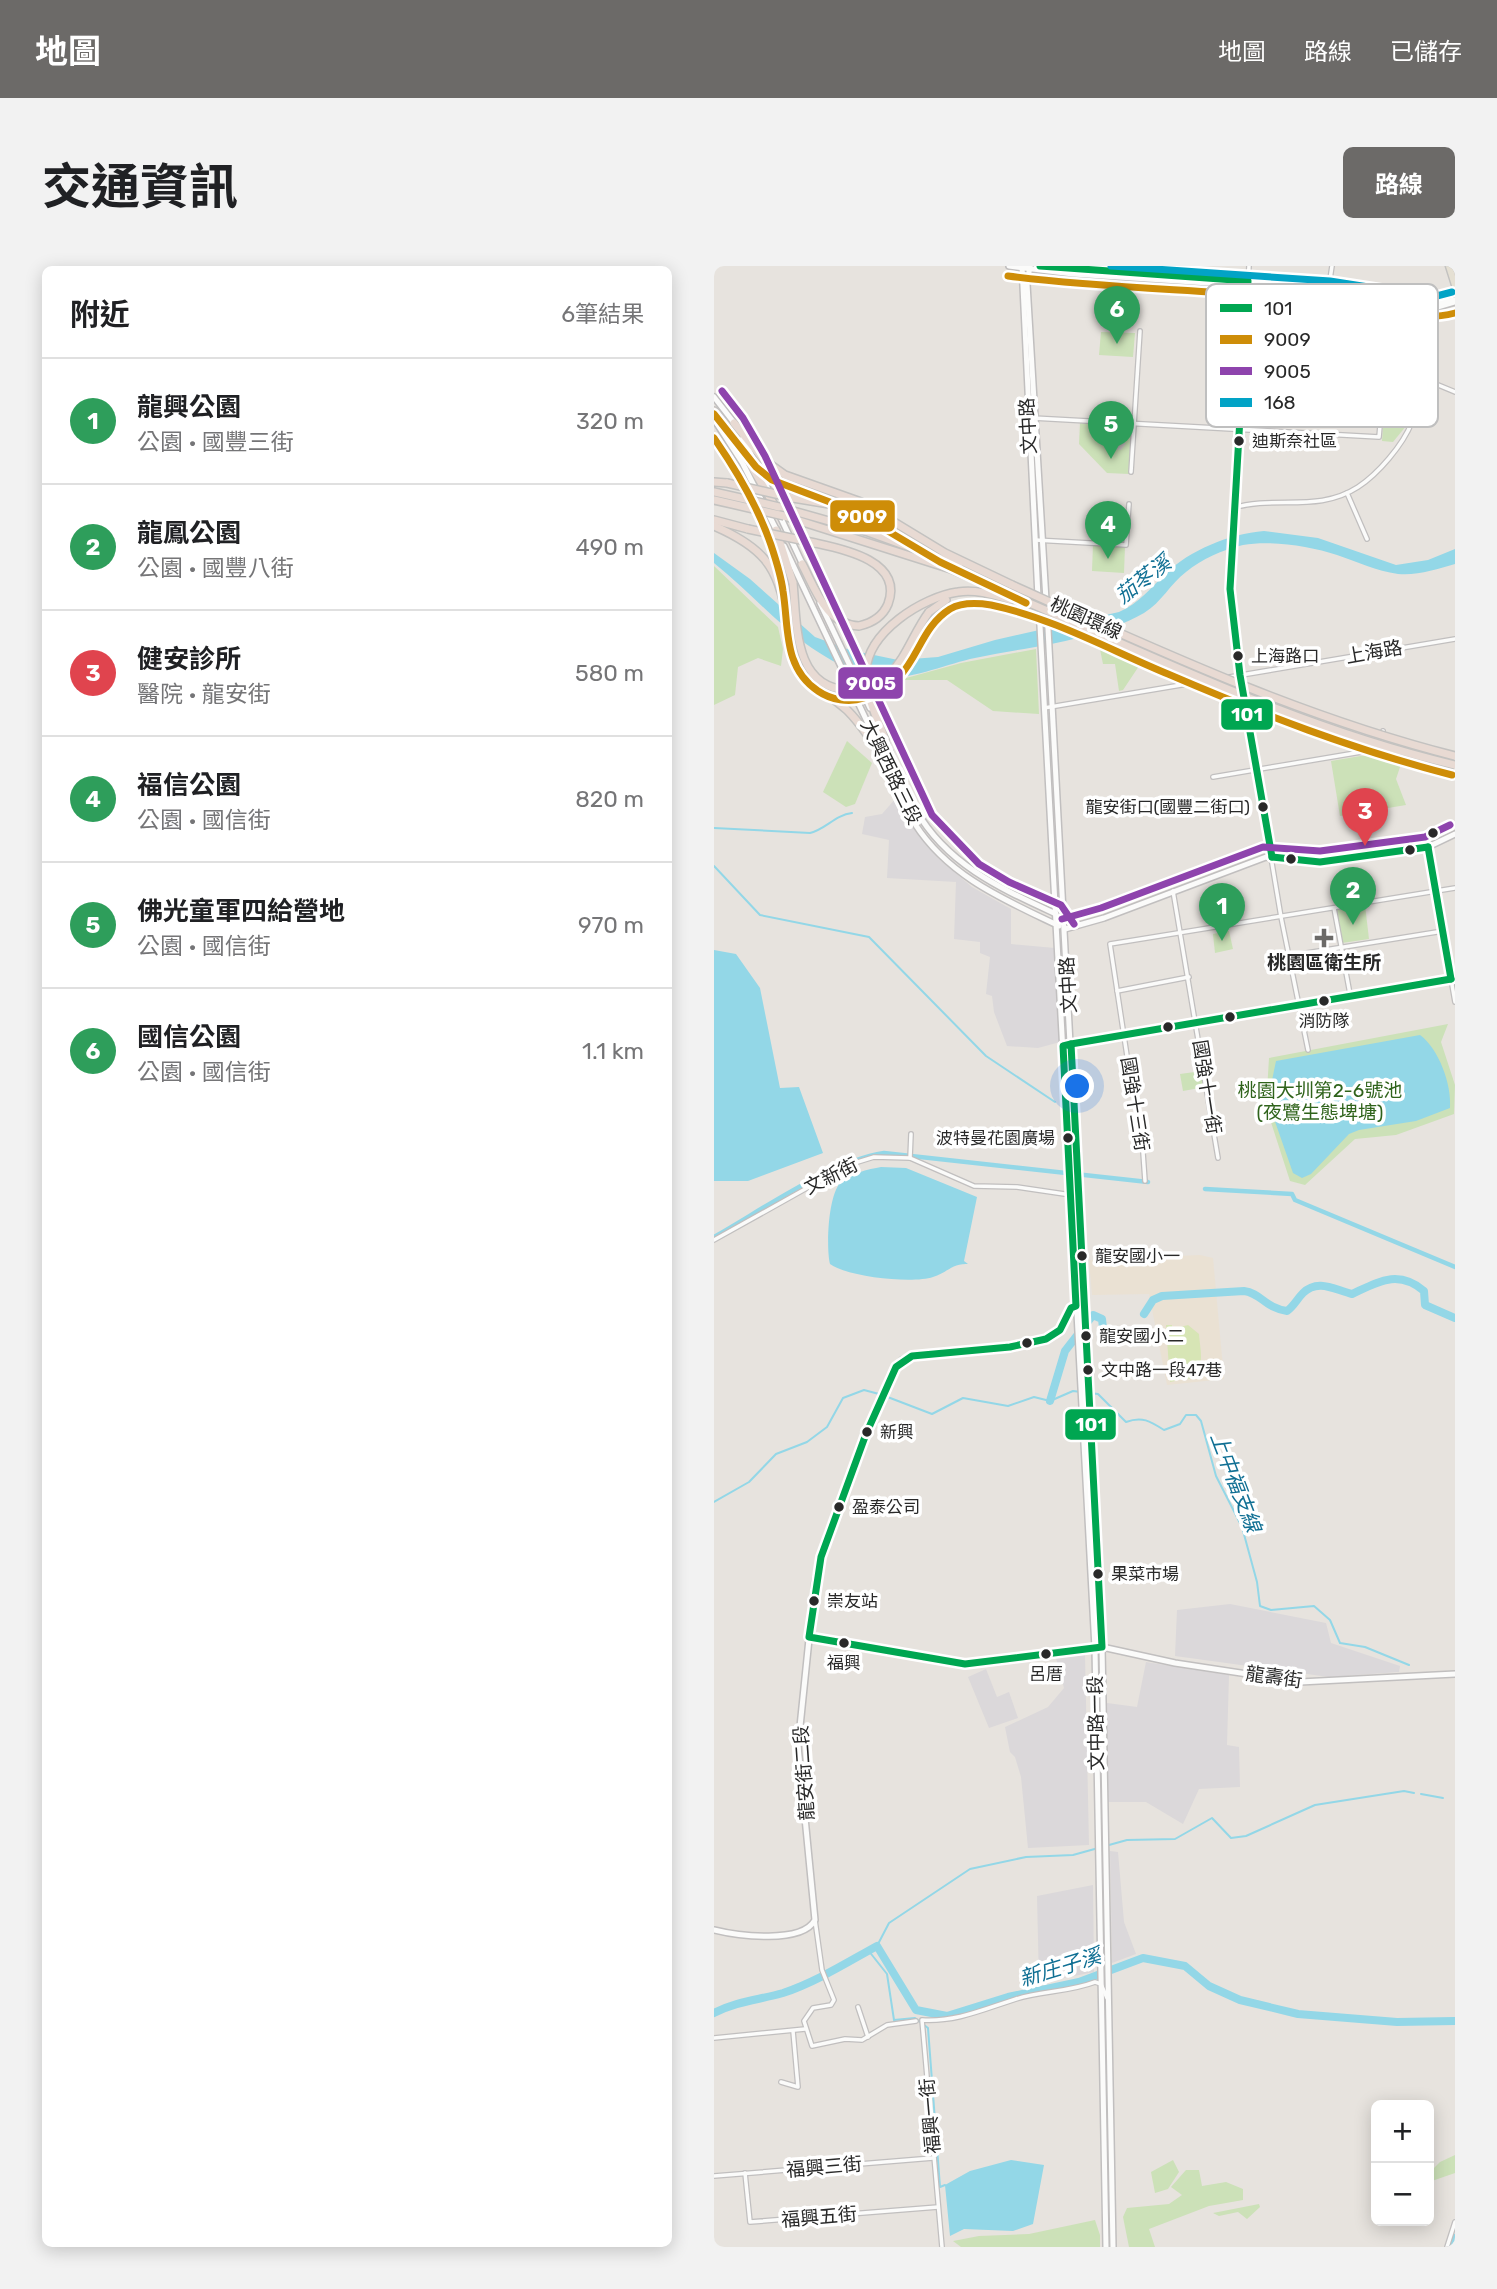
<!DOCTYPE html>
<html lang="zh-TW">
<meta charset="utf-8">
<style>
body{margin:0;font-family:Rubik,"Noto Sans TC",sans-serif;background:#f2f2f2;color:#202124}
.controls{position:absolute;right:21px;bottom:21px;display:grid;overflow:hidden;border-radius:10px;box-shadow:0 4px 18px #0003}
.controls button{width:63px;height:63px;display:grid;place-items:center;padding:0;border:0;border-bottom:2px solid #e0e0e0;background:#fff;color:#202124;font:35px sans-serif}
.you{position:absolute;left:364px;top:821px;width:24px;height:24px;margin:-18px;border:5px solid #fff;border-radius:50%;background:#1a73e8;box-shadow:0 0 0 10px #1a73e833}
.badge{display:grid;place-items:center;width:46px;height:46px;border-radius:50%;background:#6c6a68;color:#fff;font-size:23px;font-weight:700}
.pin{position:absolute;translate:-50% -58px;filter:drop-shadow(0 2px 4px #0008)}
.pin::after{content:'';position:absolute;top:37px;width:24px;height:21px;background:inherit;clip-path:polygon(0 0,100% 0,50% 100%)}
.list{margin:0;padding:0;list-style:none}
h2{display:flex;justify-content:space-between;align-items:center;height:91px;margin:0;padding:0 28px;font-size:30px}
h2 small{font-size:23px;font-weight:400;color:#757577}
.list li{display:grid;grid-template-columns:46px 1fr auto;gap:21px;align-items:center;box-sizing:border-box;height:126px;padding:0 28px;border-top:2px solid #e0e0e0}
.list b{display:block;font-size:26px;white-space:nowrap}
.list p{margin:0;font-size:23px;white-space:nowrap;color:#757577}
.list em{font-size:23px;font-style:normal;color:#757577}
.map{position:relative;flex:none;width:741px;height:1981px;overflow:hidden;border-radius:10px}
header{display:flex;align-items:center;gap:42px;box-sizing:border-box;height:98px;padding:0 35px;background:#6c6a68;color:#fff}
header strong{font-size:33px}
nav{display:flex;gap:38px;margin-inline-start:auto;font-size:24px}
.intro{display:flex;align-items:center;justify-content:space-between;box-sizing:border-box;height:168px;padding:0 42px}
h1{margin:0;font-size:49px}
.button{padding:18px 32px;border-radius:10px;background:#6c6a68;color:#fff;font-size:24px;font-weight:700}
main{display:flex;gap:42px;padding:0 42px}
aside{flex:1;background:#fff;border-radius:10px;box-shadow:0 4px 18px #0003}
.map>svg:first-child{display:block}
.industrial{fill:#dbd8da}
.education{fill:#eae1d3}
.green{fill:#cce1b8}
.pitch{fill:#d7e5b5;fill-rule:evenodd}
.plaza{fill:#d5d1cd}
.water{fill:#93d7e7}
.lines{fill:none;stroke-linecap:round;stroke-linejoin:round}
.stream{stroke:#93d7e7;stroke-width:2}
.canal{stroke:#93d7e7;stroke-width:4.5}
.river{stroke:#93d7e7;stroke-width:8}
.street-casing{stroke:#c1bfbf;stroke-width:6}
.secondary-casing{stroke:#c1bfbf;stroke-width:8}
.primary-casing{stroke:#c3c2c0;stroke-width:9}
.highway-casing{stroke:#c3c2c0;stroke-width:10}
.street{stroke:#fbfbfa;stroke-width:3.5}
.secondary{stroke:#fbfbfa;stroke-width:5}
.primary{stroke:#e5e0d3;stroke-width:6}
.highway{stroke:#e8dad3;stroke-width:7}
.highway-bridge-casing{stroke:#c3c2c0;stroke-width:10;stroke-linecap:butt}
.highway-bridge{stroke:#e8dad3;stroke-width:7}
.bus-1-casing{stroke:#fff;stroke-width:12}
.bus-2-casing{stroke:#fff;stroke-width:12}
.bus-3-casing{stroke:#fff;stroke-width:12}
.bus-4-casing{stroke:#fff;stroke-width:12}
.bus-1{stroke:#00a651;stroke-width:7}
.bus-2{stroke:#ce8d08;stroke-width:7}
.bus-3{stroke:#8e44ad;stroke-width:7}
.bus-4{stroke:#02a3c6;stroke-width:7}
.bus-dot{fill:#292929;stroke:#fff;stroke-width:2.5}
.poi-dot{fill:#6c6a68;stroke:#fff;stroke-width:2.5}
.labels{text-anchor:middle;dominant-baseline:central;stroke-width:7;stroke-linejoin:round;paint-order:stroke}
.bus-label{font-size:17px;fill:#292929;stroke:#fff;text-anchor:start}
.street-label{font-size:19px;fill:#292929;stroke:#fff}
.poi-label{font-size:19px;font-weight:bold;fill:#292929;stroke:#fff}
.park-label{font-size:19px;fill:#2f631b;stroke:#fff}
.water-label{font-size:21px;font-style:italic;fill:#117094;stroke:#fff}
.key{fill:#fff;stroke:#bfbfbf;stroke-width:2}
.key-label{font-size:19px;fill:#292929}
.line-badge{stroke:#fff;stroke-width:2.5}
.badge-label{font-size:19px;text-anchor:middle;font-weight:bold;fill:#fff}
</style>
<header>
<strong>地圖</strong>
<nav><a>地圖</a><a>路線</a><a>已儲存</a></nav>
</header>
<div class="intro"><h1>交通資訊</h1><a class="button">路線</a></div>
<main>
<aside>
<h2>附近<small>6筆結果</small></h2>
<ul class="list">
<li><span class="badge" style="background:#2e9e5b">1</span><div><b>龍興公園</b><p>公園 · 國豐三街</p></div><em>320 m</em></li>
<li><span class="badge" style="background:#2e9e5b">2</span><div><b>龍鳳公園</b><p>公園 · 國豐八街</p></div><em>490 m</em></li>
<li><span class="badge" style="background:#e0444e">3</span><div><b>健安診所</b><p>醫院 · 龍安街</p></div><em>580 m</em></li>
<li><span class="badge" style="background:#2e9e5b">4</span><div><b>福信公園</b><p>公園 · 國信街</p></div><em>820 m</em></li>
<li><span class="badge" style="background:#2e9e5b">5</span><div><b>佛光童軍四給營地</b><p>公園 · 國信街</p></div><em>970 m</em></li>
<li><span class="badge" style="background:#2e9e5b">6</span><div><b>國信公園</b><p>公園 · 國信街</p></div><em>1.1 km</em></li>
</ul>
</aside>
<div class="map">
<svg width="741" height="1981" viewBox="0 0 741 1981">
<rect width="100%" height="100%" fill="#e7e3de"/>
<g class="industrial">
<polygon points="182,532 203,567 224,592 258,621 297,643 297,678 341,682 346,776 324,782 293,780 280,746 278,730 272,728 276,691 266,687 266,676 240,673 242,616 173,612 175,574 148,568 151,551 168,548"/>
<polygon points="516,1338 612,1357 617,1377 686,1400 685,1406 615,1411 461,1390 463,1344"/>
<polygon points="371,1389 375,1579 314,1582 307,1511 301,1491 296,1486 291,1461 334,1441 350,1422 342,1392"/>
<polygon points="432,1396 515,1409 513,1479 525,1481 526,1521 485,1523 469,1558 432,1536 394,1536 393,1437 423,1441"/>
<polygon points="272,1403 283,1431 295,1426 304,1452 275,1462 254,1411"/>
<polygon points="396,1585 404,1586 410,1656 422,1688 398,1697"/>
<polygon points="379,1619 380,1706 325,1717 323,1630"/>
</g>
<polygon class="education" points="486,989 499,992 510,1113 453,1119 435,1028 378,1029 375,994"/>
<g class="green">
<polygon points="387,66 421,67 419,91 385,89"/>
<polygon points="671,133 697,146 697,154 679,176 668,175"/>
<polygon points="366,157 418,160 415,208 393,207 365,178"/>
<polygon points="379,278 411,280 410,307 378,305"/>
<polygon points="0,300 64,361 69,383 67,400 44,392 24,401 21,429 0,439"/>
<polygon points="384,374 427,397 409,424 405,425 401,398 389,398"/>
<polygon points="322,383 325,448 279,445 233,414 185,414 247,397"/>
<polygon points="133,475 158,497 141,538 132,541 109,526"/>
<polygon points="670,486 695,495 687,498 682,513 692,539 626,550 617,495"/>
<polygon points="651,639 655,673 628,677 623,644"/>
<polygon points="515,665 519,683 501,687 499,668"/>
<polygon points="734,758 727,776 741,819 740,848 682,869 641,873 591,919 576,915 552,841 555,792"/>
<polygon points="488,805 491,821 469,825 466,808"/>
<polygon points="482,1097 475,1108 468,1109 461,1103 460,1098"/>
<polygon points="741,1889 741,1907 715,1916 715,1907 726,1896"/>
<polygon points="459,1894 465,1906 454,1923 441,1927 437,1906"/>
<polygon points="472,1904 485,1904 488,1920 512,1916 529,1923 529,1934 495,1940 435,1963 441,1981 415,1981 409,1951 413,1942 455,1938 468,1929 457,1921"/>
<polygon points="545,1938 546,1941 533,1953 524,1946 505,1950 499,1947"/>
<polygon points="381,1954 386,1969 386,1981 247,1981 239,1975 265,1970 315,1968"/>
</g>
<path class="pitch" d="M452,1059H458V1063L474,1059L485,1068C486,1084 492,1102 477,1113L461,1111V1115L456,1116ZM461,1098L482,1097L483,1098L480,1105L472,1109L462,1105Z"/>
<polygon class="plaza" points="400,165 412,166 411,179 407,184 399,183"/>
<g class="water">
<path d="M550,265L604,272L682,299L714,294L741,283V298C723,303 703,310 684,308C662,305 644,296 623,289C596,280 557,274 529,279C508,284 488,293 472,306C456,318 448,336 430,347C378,376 318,380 261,392C227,399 183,421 147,408C82,383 51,338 0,297V287L36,313L101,371L136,384L184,394L224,391L281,374L405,346C425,337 436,323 451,308C476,284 515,268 550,265Z"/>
<polygon points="0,684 22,688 46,722 66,822 85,821 109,887 34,915 0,915"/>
<path d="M706,769C725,783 738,819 736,842L702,855L645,864L635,868L597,908L588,912L579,907L558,847L556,824L562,795Z"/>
<path d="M167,901L192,902L263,931L250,995L254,998C238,997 233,1007 219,1011C198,1018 134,1011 116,998C112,981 114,931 126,917C134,908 155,903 167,901Z"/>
<polygon points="297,1894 330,1899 319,1958 299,1965 250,1963 236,1970 231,1919 256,1905"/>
</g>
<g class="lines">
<g class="stream">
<path d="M0,562L96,567C112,563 121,549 138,547"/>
<polyline points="0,600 46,649 155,671 272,790 341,836"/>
<path d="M171,1130L218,1148L249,1132L294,1140L320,1131L336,1135L359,1125L384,1128L412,1156C428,1150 436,1155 450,1164L466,1158L472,1149H482L487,1155L502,1210L528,1261L543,1316L546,1340L557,1344L600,1340L616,1354L626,1377L651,1381L695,1399"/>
<polyline points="0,1236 35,1216 62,1188 93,1176 113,1161 129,1132 150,1124 165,1128"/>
<polyline points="707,1528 729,1532"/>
<polyline points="163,1680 175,1657 256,1603 312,1591 359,1589 413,1574 461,1573 498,1552 517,1572 532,1570 601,1539 690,1525 700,1527"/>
<polyline points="154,1684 173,1708 180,1754 201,1752 214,1762 226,1921 231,1919"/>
</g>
<g class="canal">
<polyline points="491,923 578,928 581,934 741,1001"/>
<path d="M0,971C48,944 117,895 170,887L434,916"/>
<polyline points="737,1981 741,1970"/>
</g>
<g class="river">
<path d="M430,1048L439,1034L448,1030L530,1025C547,1027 551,1042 573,1045C580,1040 583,1033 589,1027C604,1012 621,1024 638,1028C664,1016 684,1003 710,1025L711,1039L741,1052"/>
<polyline points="336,1135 351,1085 379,1049 388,1053 390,1071 394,1070"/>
<path d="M0,1747C23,1735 45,1734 69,1727C102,1716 132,1697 163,1680L202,1744L233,1750L294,1731L365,1716L429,1692L471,1700L495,1720L526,1734L584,1748L683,1756L741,1755"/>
</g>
<defs>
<g id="street">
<polyline points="615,20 618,0"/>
<polyline points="319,152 665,171 677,35"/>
<polyline points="417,206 426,65"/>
<polyline points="633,227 653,273"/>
<path d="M519,242C562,229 604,247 644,221C664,208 689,179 698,156C702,146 698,133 703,124C706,119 712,118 717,116L741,126"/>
<polyline points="321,274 412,279 415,238"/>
<polyline points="498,414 741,373"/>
<polyline points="527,417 517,347 516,294 535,0"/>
<polyline points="530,431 567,651 594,784"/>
<polyline points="330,442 491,415"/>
<polyline points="499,511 665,483 669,465"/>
<polyline points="714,581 741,736"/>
<polyline points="459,625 504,892"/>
<polyline points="620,642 636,728"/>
<polyline points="574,690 729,665"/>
<polyline points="403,725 475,711"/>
<polyline points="349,780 741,712"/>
<polyline points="196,892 197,868"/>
<polyline points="431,915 427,858 417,816 396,678 741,622"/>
<polyline points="0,974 134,899 160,891 196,892 260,920 303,921 364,930"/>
<polyline points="101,1654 108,1704 120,1734 117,1739 99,1742 90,1755 98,1780 131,1773 148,1774 173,1759 202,1755"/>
<polyline points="144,1741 154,1771"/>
<polyline points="0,1772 91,1763"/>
<polyline points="67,1816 84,1821 79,1765"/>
<polyline points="31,1907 36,1956 224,1941"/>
<polyline points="0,1910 219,1892"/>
<path d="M228,1981L208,1754C243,1756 270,1743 302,1733C328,1725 355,1726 381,1716L387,1718L393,1732"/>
<polyline points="733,1981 741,1956"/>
</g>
<g id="secondary">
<polyline points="295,0 359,8 615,25 720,42 741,36"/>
<polyline points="308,0 324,331"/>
<polyline points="316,0 313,18 332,334"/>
<polyline points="326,0 615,20 718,38 741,34"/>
<polyline points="0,131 21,158"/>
<polyline points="0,153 29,198 63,265"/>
<polyline points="29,172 54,223"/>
<polyline points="65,248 89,299"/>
<polyline points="70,280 166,483"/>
<polyline points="106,337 156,442"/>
<polyline points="325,341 381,1382 392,1981"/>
<polyline points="333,344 388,1381 399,1981"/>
<path d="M169,470C180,494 189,520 202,544C233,599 288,623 342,648"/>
<path d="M176,504C184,522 191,542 201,558C235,611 291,634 345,660"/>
<polyline points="351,663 390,652 552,591 606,596 641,591 714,581 741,568"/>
<polyline points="95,1371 251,1398 388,1381 461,1397 586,1416 741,1408"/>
<path d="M0,1664C24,1670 88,1678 101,1654L84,1480L101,1315L114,1267L176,1110L188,1094L198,1090C233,1083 320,1088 344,1066C351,1060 354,1050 357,1042L362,1040"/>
</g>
<polyline id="primary" points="735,0 741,19"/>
<g id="highway">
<polyline points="0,145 25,179 62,242"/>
<polyline points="20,157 50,194 71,209 147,236 231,287 298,319"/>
<polyline points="0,216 13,217"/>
<polyline points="0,226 40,235"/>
<polyline points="79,232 145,243 166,251"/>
<polyline points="0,234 44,244"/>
<polyline points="65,241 154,266 245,299"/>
<polyline points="70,250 237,303 299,330"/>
<polyline points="0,254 34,263"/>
<path d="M0,260C46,280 65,299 72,350C74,368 76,386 86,401C98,419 117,430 133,444C151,462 163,484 176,505"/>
<polyline points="62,264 79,317"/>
<path d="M88,298C101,322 112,359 145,360C158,357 169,350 174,338C190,295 129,283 101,277"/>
<polyline points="215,346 232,334"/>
<path d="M171,473C163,452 151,428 152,405C154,366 208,331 244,326C262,323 280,329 297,334"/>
</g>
</defs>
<use href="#street" class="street-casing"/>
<use href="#secondary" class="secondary-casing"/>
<use href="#primary" class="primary-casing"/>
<use href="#highway" class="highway-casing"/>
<use href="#street" class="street"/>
<use href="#secondary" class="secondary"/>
<use href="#primary" class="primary"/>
<use href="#highway" class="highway"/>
<defs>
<g id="highway-bridge">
<polyline points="13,217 79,232"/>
<polyline points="40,235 65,241"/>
<polyline points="44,244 70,250"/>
<polyline points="34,263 101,277"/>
<path d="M79,317C83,357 79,423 135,424C150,424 164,419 175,409C193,391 200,366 215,346"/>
<path d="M298,319C443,384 587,451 741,490"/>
<path d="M299,330C443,392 587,463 741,499"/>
</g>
</defs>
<use href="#highway-bridge" class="highway-bridge-casing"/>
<use href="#highway-bridge" class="highway-bridge"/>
<defs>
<g id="bus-1">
<polyline points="326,0 534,15 516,323 526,409 558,591"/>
<polyline points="714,581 737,713"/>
<polyline points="558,591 606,596 714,581"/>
<polygon points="357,778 388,1381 251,1398 95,1371 107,1291 152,1168 182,1101 198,1090 296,1081 332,1073 346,1064 357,1042 362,1040 349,780"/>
<polyline points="357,778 737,713"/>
</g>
<g id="bus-2">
<path d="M294,10C400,24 508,23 614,36C655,40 701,58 741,47"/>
<polyline points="0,148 42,201 58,214 142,246 226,296 312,337"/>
<path d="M0,172C23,205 44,241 57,279C62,294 67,309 69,325C75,362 69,402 104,425C117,434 135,437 150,432C206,415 198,367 236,343C248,336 264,337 277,339C339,352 396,384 454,408C547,448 640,484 738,509"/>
</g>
<g id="bus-3">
<polyline points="8,125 29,152 51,190 218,549 265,598 295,616 347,639 360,658"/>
<polyline points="348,653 387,642 549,581 606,585 711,571 736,559"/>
</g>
<polyline id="bus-4" points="397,0 616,15 719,31 738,26"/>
</defs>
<use href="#bus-1" class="bus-1-casing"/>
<use href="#bus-2" class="bus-2-casing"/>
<use href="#bus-3" class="bus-3-casing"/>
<use href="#bus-4" class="bus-4-casing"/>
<use href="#bus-1" class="bus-1"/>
<use href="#bus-2" class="bus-2"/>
<use href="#bus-3" class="bus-3"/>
<use href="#bus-4" class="bus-4"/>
</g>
<g class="bus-dot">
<circle cx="525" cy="175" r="6"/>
<circle cx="524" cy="390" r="6"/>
<circle cx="549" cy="541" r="6"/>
<circle cx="719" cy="567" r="6"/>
<circle cx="696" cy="584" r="6"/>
<circle cx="577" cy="593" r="6"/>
<circle cx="610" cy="735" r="6"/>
<circle cx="516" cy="751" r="6"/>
<circle cx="454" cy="761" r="6"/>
<circle cx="354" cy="872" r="6"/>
<circle cx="368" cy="990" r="6"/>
<circle cx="372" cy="1070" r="6"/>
<circle cx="313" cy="1077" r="6"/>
<circle cx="374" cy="1104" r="6"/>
<circle cx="153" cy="1166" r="6"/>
<circle cx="125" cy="1241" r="6"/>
<circle cx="384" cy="1308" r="6"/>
<circle cx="100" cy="1335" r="6"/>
<circle cx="130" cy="1377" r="6"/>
<circle cx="332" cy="1388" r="6"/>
</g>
<path class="poi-dot" d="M606.5 661.5h7v7h7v7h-7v7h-7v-7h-7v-7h7z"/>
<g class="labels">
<g class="bus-label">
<text x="538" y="175">迪斯奈社區</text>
<text x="537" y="390">上海路口</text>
<text x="536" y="541" text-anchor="end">龍安街口(國豐二街口)</text>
<text x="610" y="755" text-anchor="middle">消防隊</text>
<text x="341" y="872" text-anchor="end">波特曼花園廣場</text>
<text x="381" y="990">龍安國小一</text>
<text x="385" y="1070">龍安國小二</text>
<text x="387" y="1104">文中路一段47巷</text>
<text x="166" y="1166">新興</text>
<text x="138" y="1241">盈泰公司</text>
<text x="397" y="1308">果菜市場</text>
<text x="113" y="1335">崇友站</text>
<text x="130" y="1397" text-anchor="middle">福興</text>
<text x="332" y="1408" text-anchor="middle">呂厝</text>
</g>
<g class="street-label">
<text transform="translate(314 160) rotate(-93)">文中路</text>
<text transform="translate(372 352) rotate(24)">桃園環線</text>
<text transform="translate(660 386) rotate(-10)">上海路</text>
<text transform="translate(177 506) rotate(64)">大興西路三段</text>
<text transform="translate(354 719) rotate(-93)">文中路</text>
<text transform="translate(493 821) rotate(81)">國強十一街</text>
<text transform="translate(421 838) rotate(81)">國強十三街</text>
<text transform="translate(117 910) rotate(-27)">文新街</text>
<text transform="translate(560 1411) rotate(8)">龍壽街</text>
<text transform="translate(382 1457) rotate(-91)">文中路一段</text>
<text transform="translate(90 1507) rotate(-94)">龍安街二段</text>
<text transform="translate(216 1850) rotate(-95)">福興一街</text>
<text transform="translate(110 1901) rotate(-5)">福興三街</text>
<text transform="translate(105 1951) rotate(-5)">福興五街</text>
</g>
<g class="poi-label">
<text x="610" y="696">桃園區衛生所</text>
</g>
<g class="park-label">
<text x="606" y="824">桃園大圳第2-6號池<tspan x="606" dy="22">(夜鷺生態埤塘)</tspan></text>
</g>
<g class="water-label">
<text transform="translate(429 313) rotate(-38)">茄苳溪</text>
<text transform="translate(522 1216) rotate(69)">上中福支線</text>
<text transform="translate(346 1701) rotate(-17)">新庄子溪</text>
</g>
</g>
<rect x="492" y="18" width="232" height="143" rx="10" class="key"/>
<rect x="506" y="38" width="32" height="8" fill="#00a651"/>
<rect x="506" y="69" width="32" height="9" fill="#ce8d08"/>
<rect x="506" y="101" width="32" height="8" fill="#8e44ad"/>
<rect x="506" y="132" width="32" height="9" fill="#02a3c6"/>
<g class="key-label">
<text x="550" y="49">101</text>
<text x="550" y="80">9009</text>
<text x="550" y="112">9005</text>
<text x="550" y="143">168</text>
</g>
<g class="line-badge">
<rect x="115" y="233" width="67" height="34" rx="7" fill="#ce8d08"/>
<rect x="123" y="400" width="67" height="34" rx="7" fill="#8e44ad"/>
<rect x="506" y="432" width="54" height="33" rx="7" fill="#00a651"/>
<rect x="350" y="1142" width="53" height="33" rx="7" fill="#00a651"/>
</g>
<g class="badge-label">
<text x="148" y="257">9009</text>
<text x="157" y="424">9005</text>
<text x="533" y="455">101</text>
<text x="377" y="1165">101</text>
</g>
</svg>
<div class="controls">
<button>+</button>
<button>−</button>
</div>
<div class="you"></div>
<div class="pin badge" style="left:508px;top:675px;background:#2e9e5b">1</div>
<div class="pin badge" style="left:639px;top:659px;background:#2e9e5b">2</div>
<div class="pin badge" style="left:651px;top:580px;background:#e0444e">3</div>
<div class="pin badge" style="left:394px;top:293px;background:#2e9e5b">4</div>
<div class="pin badge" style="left:397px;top:193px;background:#2e9e5b">5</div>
<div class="pin badge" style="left:403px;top:78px;background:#2e9e5b">6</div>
</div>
</main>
